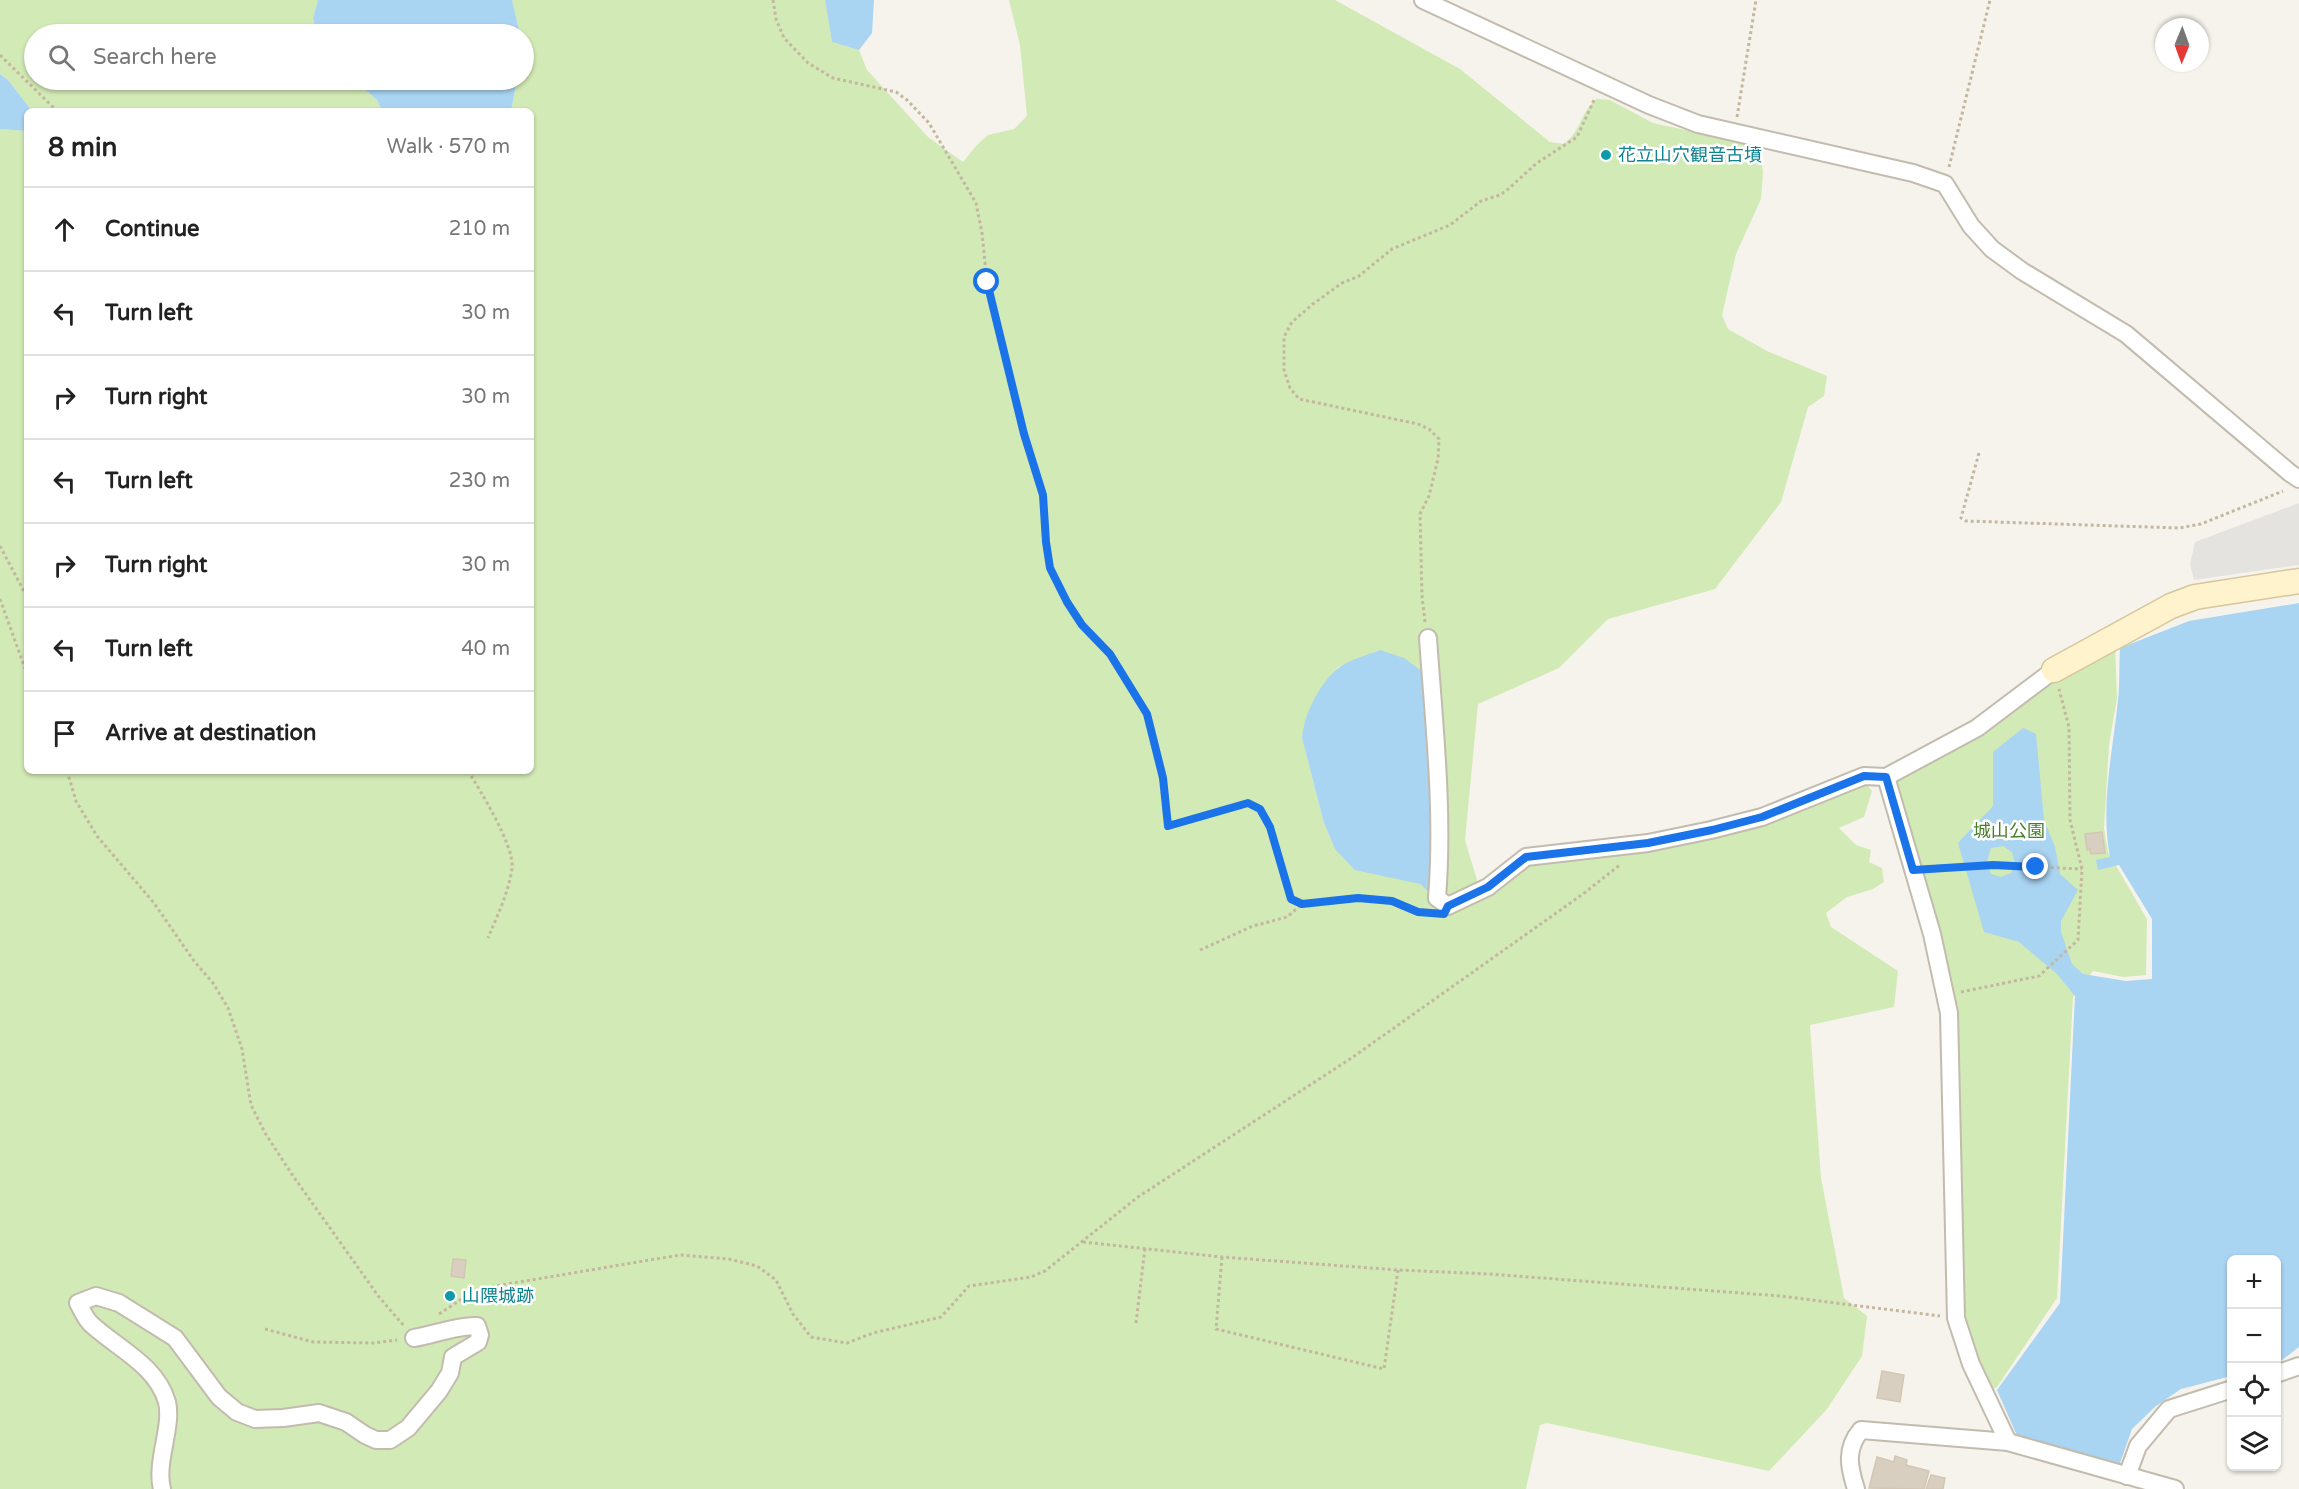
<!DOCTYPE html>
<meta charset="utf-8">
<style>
body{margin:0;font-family:"Varela Round","Noto Sans JP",sans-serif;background:#f2f2f2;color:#222}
.controls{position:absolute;right:18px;bottom:18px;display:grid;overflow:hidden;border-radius:9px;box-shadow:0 2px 4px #0004}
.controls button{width:54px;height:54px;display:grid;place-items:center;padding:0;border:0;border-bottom:2px solid #e0e0e0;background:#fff;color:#222;font:30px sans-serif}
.compass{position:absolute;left:2155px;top:18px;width:54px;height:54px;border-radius:50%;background:#fff;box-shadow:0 2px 4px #0004;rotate:181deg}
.stop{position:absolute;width:18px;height:18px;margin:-14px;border:4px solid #1a73e8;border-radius:50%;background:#fff}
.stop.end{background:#1a73e8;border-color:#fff;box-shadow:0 2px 6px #0008}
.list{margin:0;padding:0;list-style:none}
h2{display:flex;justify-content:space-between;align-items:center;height:78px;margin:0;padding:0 24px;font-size:26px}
h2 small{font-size:20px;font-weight:400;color:#767676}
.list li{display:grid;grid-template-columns:39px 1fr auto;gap:18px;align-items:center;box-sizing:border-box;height:84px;padding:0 24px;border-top:2px solid #e0e0e0}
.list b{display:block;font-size:22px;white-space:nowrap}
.list em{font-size:20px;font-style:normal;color:#767676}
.icon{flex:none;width:33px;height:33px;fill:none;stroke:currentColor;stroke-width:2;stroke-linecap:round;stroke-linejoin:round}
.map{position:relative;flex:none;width:2299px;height:1489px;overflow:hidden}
.search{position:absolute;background:#fff;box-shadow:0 2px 4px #0004;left:24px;top:24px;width:510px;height:66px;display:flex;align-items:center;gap:15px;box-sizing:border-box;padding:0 21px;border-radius:33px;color:#767676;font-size:22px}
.panel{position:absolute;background:#fff;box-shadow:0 2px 4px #0004;left:24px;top:108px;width:510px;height:666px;border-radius:9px}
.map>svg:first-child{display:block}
.green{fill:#d2eab5;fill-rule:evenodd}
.parking{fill:#e5e3e0}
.water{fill:#a9d4f2;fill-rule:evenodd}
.building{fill:#d8cfc1;stroke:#d3c7b4;stroke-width:1.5}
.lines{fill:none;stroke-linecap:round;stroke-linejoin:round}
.street-casing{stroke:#c2bbae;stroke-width:20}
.secondary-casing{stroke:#d6c79b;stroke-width:27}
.path{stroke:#c4b79f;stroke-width:3;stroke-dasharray:3 3;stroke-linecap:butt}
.street{stroke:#fff;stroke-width:16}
.secondary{stroke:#fff3cd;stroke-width:24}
.route{stroke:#1a73e8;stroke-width:8}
.culture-dot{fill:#0f9aa8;stroke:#fff;stroke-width:2}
.labels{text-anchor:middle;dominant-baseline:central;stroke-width:5;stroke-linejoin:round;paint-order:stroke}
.culture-label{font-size:18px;fill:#0d838f;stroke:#fff;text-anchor:start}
.park-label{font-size:18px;fill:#4a7f2a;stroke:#fff}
</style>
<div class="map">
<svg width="2299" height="1489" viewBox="0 0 2299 1489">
<rect width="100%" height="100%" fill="#f6f3ec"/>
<g class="green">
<polygon points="0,0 318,0 313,18 316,34 34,34 34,80 354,80 377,100 382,111 32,111 8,80 0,74"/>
<path d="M512,0H825L832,42L859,50L867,70L928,137L963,162L976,146L988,135L1014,129L1027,116L1020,45L1009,0H1335L1460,69L1550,142L1564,144C1582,130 1579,115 1596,99L1610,100L1653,123L1759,146L1763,172L1761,199L1736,254L1722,315L1728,329L1767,351L1827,376L1824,396L1808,407L1781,502L1715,589L1608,619L1559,668L1478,704L1465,840L1482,897L1529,865L1642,850L1850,789L1867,785L1872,791L1864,817L1839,828L1856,845L1871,850L1869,862L1882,868L1884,882L1873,889L1847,897L1826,913L1831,927L1898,971L1894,1007L1810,1025L1821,1178L1844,1298L1867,1316L1862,1356L1827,1409L1769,1471L1547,1423L1540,1425L1526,1489H0V129L27,131V771H531V111H511L517,80H524V34H520ZM1380,650L1430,893L1420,884L1335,849L1324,823L1302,738L1304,724L1319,691L1338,667Z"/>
<polygon points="2115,645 2117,698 2109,745 2104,828 2108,852 2147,919 2146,975 2123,977 2093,971 2073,997 2057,1298 1997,1387 1991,1390 1964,1329 1957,1041 1895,783 1909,773 1964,745 2001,720 2048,684"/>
</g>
<polygon class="parking" points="2299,503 2299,565 2194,580 2190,564 2195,542"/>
<g class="water">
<polygon points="318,0 512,0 520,34 316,34 313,18"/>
<polygon points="825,0 874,0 872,33 859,50 832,42"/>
<polygon points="0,74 8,80 32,111 27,111 27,131 0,129"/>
<polygon points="354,80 517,80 511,111 382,111 377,100"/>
<path d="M2299,603V1347L2277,1364L2276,1260H2232L2231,1376L2181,1389L2156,1406L2132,1429L2119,1466L2018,1438L1997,1390L2060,1303L2075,996L2057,974L2019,942L1984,932L1958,843L1993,806V752L2023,728L2036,734L2044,820L2055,847L2060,874L2078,890L2061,921V932L2072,964L2083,974L2126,981L2152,979V919L2119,865L2098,870L2096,860L2110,857C2100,805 2113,751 2118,700C2120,683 2119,665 2120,648L2189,621ZM2003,846L2012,852L2015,864L2011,873L2001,877L1991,874L1987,861L1991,848ZM2027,858H2038L2041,864L2037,875L2027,874L2025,865Z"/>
<path d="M1380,650L1404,658L1423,672L1434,855L1431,894L1420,884L1355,870L1335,849L1324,823L1302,738C1304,714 1319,685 1337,669C1348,660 1368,655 1380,650Z"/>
</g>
<g class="building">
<polygon points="2102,832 2105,853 2091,854 2090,849 2087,850 2085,834"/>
<polygon points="453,1259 466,1260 464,1278 451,1276"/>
<polygon points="1882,1371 1904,1375 1900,1402 1877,1398"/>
<polygon points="1895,1456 1907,1460 1906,1465 1929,1471 1924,1489 1869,1488 1877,1457 1894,1462"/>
<polygon points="1931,1475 1945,1478 1943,1489 1926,1489"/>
</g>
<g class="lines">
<defs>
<g id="street">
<polyline points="1423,0 1649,105 1698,124 1913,173 1945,184 1971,226 1992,249 2022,271 2126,334 2290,473 2299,479"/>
<path d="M1428,638C1434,725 1444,811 1437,898L1448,906L1488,887L1526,857L1648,843L1711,830L1762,817L1864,776L1886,777L1977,728L2054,670"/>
<polyline points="1886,777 1932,934 1949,1013 1956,1318 1971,1364 2008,1442"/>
<polyline points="2276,1374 2299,1366"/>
<polyline points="2127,1476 2138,1446 2169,1409 2232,1389"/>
<path d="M162,1489C155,1463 173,1426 167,1402C156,1364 116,1348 90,1323C85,1318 82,1310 78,1303L96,1296L119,1303L175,1338L219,1397L237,1412L255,1419L283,1418L319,1413L346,1422L365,1435L376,1440H390L408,1428L439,1391L450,1373L453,1357L478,1342L480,1335L477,1326C458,1325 433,1335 414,1338"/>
<path d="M1856,1489C1849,1467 1845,1449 1861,1430L2008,1442L2175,1489"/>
</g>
<polyline id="secondary" points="2054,670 2171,606 2195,597 2299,581"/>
</defs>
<use href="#street" class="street-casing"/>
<use href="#secondary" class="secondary-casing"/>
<g class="path">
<polyline points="773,0 776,19 784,38 808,63 833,78 896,92 907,100 929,123 976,203 982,233 987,282 1024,434 1043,495 1046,542 1050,568 1067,602 1082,625 1110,654 1147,714 1163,778 1168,826 1248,803 1260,809 1270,827 1291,899 1302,904"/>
<polyline points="0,55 57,111"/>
<polyline points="1737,117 1756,0"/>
<polyline points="1949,167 1990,0"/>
<polyline points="1979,453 1961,518 1966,521 2179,528 2201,524 2283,491"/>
<polyline points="0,546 27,597"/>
<polyline points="0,599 27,674"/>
<polyline points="1425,622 1422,596 1420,514 1429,496 1438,459 1439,439 1429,429 1418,424 1299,399 1290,388 1284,370 1284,337 1292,322 1313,304 1342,283 1359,276 1392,249 1450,225 1481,201 1500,195 1507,190 1537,163 1577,137 1595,98"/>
<polyline points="67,771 76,801 97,836 154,903 194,961 213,983 228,1008 242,1049 251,1105 265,1133 293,1176 379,1297 404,1326"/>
<path d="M468,771C480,790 515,847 512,868C509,892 497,916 488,938"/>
<polyline points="1931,869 1993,865 2082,869"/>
<polyline points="1200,950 1253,926 1287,917 1302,904 1358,898 1392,901 1418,912 1428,913"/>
<polyline points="1961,992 2039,976 2078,940 2082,869 2070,820 2069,727 2059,689"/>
<polyline points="1083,1242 1222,1257 1398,1270 1489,1274 1780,1296 1940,1316"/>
<polyline points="1222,1257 1216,1329 1384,1369 1398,1270"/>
<polyline points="439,1314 477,1289 680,1255 729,1259 757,1266 776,1280 793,1314 811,1337 847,1343 873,1333 941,1317 969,1286 1031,1277 1045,1271 1138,1197 1353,1057 1583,894 1621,864"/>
<polyline points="1136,1323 1145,1248"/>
<polyline points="265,1329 313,1342 374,1343 397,1340"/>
</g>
<use href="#street" class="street"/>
<use href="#secondary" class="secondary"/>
</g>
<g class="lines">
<polyline class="route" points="987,282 1024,434 1043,495 1046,542 1050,568 1067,602 1082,625 1110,654 1147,714 1163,778 1168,826 1248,803 1260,809 1270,827 1291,899 1302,904 1358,898 1392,901 1418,912 1444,914 1448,906 1488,887 1526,857 1648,843 1712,830 1762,817 1864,776 1886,777 1913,870 1993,865 2036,867"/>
</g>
<g class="culture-dot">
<circle cx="1606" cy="155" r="6"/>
<circle cx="450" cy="1296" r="6"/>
</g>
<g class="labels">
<g class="culture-label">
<text x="1618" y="155">花立山穴観音古墳</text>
<text x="462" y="1296">山隈城跡</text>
</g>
<g class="park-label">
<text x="2009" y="831">城山公園</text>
</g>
</g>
</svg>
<div class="controls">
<button>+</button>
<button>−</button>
<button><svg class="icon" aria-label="locate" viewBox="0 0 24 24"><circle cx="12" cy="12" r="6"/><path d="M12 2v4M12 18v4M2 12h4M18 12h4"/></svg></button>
<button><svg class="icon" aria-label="layers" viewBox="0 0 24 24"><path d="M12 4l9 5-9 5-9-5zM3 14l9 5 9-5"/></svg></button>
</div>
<svg class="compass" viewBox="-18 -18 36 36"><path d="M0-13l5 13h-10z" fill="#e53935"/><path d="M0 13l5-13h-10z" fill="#767676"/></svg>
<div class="stop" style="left:987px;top:282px"></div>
<div class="stop end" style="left:2036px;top:867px"></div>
<div class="search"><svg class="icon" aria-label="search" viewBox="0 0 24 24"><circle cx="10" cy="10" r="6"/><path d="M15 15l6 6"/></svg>Search here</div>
<section class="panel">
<h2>8 min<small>Walk · 570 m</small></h2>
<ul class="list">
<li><svg class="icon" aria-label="ahead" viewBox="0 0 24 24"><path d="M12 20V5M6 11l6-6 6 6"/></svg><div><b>Continue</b></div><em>210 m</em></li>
<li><svg class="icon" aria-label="left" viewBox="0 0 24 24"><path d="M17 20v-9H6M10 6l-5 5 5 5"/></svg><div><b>Turn left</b></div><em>30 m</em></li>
<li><svg class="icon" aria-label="right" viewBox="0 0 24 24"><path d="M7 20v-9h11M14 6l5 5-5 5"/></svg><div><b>Turn right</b></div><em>30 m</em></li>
<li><svg class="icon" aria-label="left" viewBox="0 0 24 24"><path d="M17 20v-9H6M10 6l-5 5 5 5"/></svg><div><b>Turn left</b></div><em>230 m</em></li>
<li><svg class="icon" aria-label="right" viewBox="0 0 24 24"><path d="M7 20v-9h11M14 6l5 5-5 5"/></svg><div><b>Turn right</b></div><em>30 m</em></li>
<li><svg class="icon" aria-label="left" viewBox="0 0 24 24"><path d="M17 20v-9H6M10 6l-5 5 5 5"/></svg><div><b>Turn left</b></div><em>40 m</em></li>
<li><svg class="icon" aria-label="arrive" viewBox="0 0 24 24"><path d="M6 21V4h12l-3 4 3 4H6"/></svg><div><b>Arrive at destination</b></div></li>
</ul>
</section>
</div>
